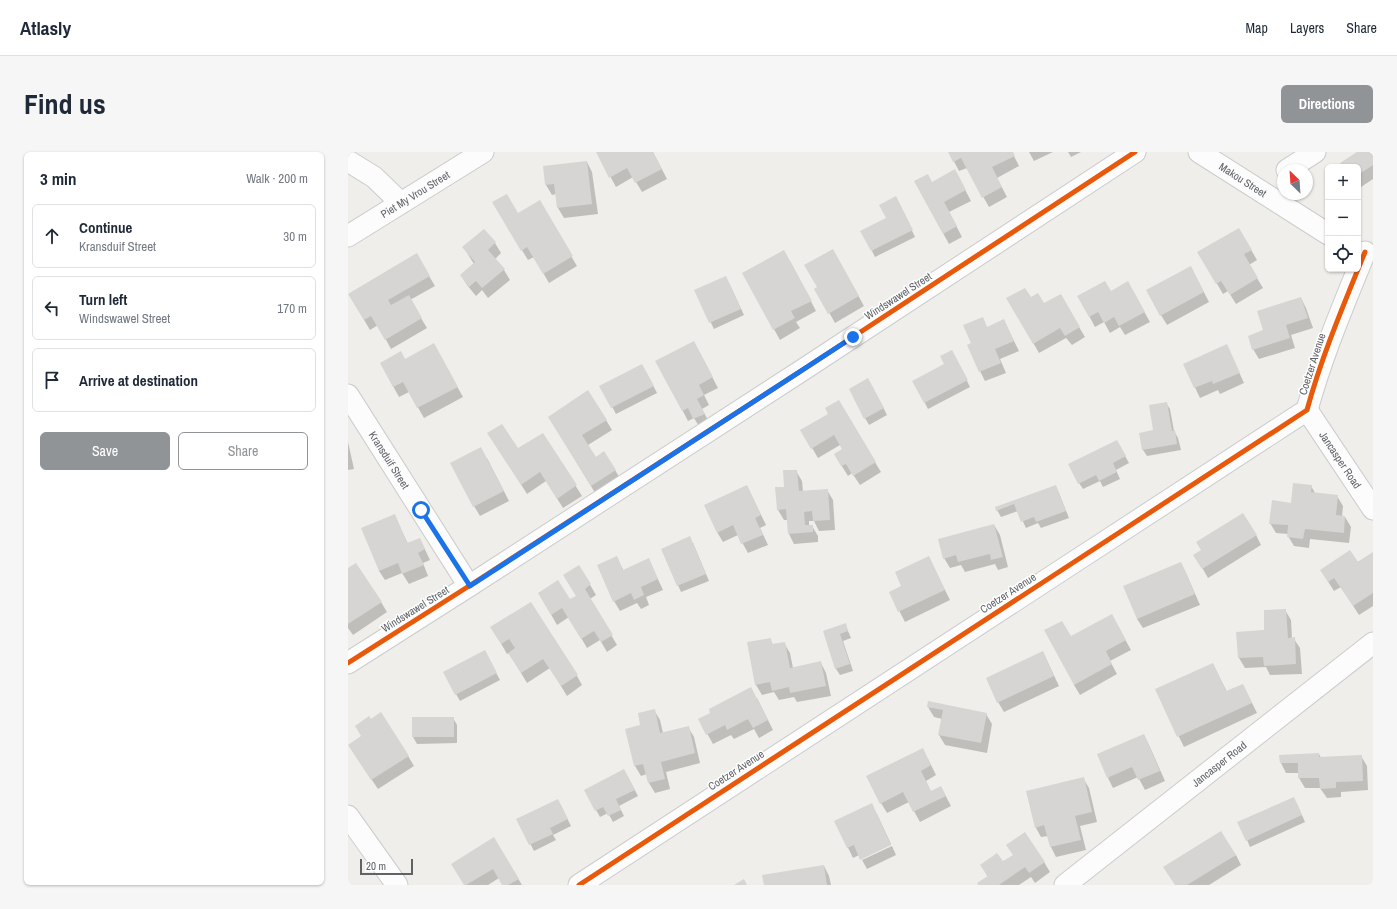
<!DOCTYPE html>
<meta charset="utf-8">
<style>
body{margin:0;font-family:"Archivo Narrow",sans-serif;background:#f6f6f7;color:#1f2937}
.controls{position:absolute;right:12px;top:12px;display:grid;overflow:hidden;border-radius:6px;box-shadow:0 1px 3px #0004}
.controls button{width:36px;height:36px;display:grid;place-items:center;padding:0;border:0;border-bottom:1px solid #e0e1e3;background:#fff;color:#1f2937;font:20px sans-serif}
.compass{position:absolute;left:929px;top:12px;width:36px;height:36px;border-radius:50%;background:#fff;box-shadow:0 1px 3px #0004;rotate:335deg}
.scale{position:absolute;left:12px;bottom:10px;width:53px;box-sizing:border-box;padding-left:4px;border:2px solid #5f6368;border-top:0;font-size:11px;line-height:14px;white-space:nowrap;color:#5f6368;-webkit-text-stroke:3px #fff;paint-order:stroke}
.stop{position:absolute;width:12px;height:12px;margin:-9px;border:3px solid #1a73e8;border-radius:50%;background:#fff}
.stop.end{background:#1a73e8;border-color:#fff;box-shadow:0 1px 4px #0008}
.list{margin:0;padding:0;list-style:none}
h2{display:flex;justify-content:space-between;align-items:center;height:52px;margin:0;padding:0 16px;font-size:17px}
h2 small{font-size:13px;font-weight:400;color:#747a83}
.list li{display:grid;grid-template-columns:26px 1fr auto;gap:12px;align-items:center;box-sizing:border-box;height:64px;margin:0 8px 8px;padding:0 8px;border:1px solid #e0e1e3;border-radius:6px}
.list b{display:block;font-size:15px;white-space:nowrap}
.list p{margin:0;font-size:13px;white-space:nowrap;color:#747a83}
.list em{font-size:13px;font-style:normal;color:#747a83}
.actions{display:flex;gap:8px;padding:12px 16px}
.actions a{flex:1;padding:9px 0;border:1px solid #919496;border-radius:6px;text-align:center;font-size:14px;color:#919496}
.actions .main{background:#919496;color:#fff}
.icon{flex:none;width:22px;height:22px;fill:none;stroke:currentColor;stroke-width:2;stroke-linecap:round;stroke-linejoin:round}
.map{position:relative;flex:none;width:1025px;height:733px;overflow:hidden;border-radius:6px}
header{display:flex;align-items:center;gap:24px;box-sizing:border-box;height:56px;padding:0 20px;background:#fff;border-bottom:1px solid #e0e1e3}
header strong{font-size:19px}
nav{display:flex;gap:22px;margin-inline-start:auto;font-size:14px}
.intro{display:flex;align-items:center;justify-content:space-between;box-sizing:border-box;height:96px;padding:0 24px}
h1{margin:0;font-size:28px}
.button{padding:10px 18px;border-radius:6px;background:#919496;color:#fff;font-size:14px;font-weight:700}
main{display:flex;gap:24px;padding:0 24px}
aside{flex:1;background:#fff;border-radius:6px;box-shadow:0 1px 3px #0004}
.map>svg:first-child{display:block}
.shadow{fill:#0003}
.building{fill:#d6d5d3}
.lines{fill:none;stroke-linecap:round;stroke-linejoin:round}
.minor-casing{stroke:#cbcccc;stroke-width:23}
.minor{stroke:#fdfcfc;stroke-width:21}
.cycleway-casing{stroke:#fff;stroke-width:8}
.cycleway{stroke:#e8590c;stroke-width:5}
.route{stroke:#1a73e8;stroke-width:5}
.labels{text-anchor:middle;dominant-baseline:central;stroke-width:3;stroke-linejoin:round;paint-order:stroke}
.street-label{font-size:11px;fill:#5f6368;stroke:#fff}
</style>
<header>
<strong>Atlasly</strong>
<nav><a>Map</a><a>Layers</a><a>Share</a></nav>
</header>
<div class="intro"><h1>Find us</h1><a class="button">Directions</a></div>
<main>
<aside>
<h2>3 min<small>Walk · 200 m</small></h2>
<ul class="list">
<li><svg class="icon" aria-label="ahead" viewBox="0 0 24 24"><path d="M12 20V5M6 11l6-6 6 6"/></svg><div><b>Continue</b><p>Kransduif Street</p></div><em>30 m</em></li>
<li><svg class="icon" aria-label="left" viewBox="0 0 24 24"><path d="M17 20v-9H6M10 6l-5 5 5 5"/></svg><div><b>Turn left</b><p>Windswawel Street</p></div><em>170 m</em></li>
<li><svg class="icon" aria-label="arrive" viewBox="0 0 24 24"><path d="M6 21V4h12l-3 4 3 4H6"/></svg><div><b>Arrive at destination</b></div></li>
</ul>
<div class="actions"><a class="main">Save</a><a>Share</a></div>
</aside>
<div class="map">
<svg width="1025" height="733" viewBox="0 0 1025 733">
<rect width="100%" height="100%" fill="#efeeea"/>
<g class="shadow">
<polygon points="249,0 305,0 319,27 294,40 285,25 268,35"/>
<polygon points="601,0 664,0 671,14 649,26 659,45 641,55 619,16 611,19"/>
<polygon points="681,0 705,0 686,9"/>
<polygon points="720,0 733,0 723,5"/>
<polygon points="1010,0 1025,0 1025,27 1010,37 1010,15 996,15"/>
<polygon points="239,10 244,20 250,62 216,66 210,56 208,42 204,43 198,33 196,15"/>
<polygon points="612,28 623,49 601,60 614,85 601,92 567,30 584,31"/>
<polygon points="191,50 229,114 201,131 186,105 180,108 145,51 170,62"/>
<polygon points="551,52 567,85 527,105 524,99 540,67"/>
<polygon points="891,77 909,108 901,113 915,136 888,152 880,139 875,142 851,101"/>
<polygon points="136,78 147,91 153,101 147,107 156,118 162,128 140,146 134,138 128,144 119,133 113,123 126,112 116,96"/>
<polygon points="485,98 516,154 487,171 468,137 470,136"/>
<polygon points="68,102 87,134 62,148 79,176 43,197 30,173 22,178 1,142"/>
<polygon points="442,109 468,159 448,170 452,176 432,188 395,121"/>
<polygon points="848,125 861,150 819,173 813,163"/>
<polygon points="381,131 396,163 366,177 347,138"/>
<polygon points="780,131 802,170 777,183 772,175 762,181 756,170 747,175 731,145 763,141"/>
<polygon points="712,143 737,185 724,193 718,186 691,201 660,147 682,146 696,153"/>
<polygon points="953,146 958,156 965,176 943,183 947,196 911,207 905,197"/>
<polygon points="634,166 639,176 656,169 671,199 652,207 658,221 637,229 632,219 624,192"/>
<polygon points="879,194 896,231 872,242 870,238 852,246 836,212"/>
<polygon points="351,200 370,236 356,243 361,253 354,257 362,272 352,276 346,266 340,269 309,209"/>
<polygon points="91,202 115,245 76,266 61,240 51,245 33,212"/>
<polygon points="607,205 622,235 580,257 566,229 597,213"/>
<polygon points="298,220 309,241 268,262 253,234"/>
<polygon points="524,234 539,263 521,273 517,266"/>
<polygon points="490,250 533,320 512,333 504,321 500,324 487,303 495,298 492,293 470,306 454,279 482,262"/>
<polygon points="818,251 822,257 826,279 830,286 833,298 799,304 795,298 806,279"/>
<polygon points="258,268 264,278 240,293 248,307 267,318 273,328 249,344 207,275"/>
<polygon points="195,282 234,344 215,356 198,329 179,342 147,291 170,298"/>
<polygon points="0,290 6,317 0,318"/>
<polygon points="772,295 781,311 768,318 772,327 755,335 752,329 735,337 731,331"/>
<polygon points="139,306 161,349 132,364 126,354"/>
<polygon points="448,319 454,329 455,340 479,338 485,348 487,378 471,379 466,369 461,369 461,374 464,374 470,384 470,390 446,392 441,382 440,368 436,368 430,358 428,336 437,335"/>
<polygon points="399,334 418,373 412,376 420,393 400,401 390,383 375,390 369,380"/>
<polygon points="707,334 711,341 721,366 693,376 690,371 678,376 670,359 653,365 649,358"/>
<polygon points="963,334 967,341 989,344 995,354 994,365 997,365 1003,375 1001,391 962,387 961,396 946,394 940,384 940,382 928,381 922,371"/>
<polygon points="47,364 60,392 72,387 82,408 75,411 80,424 61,432 54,421 37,428 31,419"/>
<polygon points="646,373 652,383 660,415 650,418 647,412 617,420 613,413 602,416 596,406"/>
<polygon points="908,383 913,393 860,426 847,403"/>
<polygon points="345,391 361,429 333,440 314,397"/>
<polygon points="1025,401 1025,454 1011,463 993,435 986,439 979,428"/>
<polygon points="268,405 276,419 301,408 315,438 298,445 301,453 293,457 289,451 272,459 266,449"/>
<polygon points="581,406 602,448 557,470 542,441 555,435"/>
<polygon points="833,411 838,421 852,453 795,476 789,467"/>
<polygon points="231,414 248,443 242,447 269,493 259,500 252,488 239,496 221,465 209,473 191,441 221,449 229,444"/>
<polygon points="0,417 33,450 39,460 5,483 0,476"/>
<polygon points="937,458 943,468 944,487 946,487 952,496 954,522 922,523 918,515 897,516 891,506 889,481 918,479"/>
<polygon points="497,472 503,486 495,489 505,519 492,523 488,517 476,479"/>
<polygon points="769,473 783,498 762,509 769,522 732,543 726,533 723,485"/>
<polygon points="144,476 229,524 234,533 219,544 202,516 179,531 161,501 159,502"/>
<polygon points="422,487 425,493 436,491 442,501 445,516 473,511 478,521 483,544 449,550 446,545 431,548 426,540 414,543 408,533 400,491"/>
<polygon points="136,499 152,528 112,549 108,542"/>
<polygon points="695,500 711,534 656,560 650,550"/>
<polygon points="865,512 879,540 895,533 909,561 836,595 808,538"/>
<polygon points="409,546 425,578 411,586 406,577 386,587 383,583 365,592 351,567"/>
<polygon points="580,555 638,562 644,572 639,601 597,593 591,583 594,567 586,565"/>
<polygon points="306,558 312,568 315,581 340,575 346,585 352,611 318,620 322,637 307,641 301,631 299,622 293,624 287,614 278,578 294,574"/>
<polygon points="65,566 105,566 109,573 109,591 69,592 65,585"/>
<polygon points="796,583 801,593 817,629 797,638 790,625 765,636 760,626"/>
<polygon points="971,602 973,606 1013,604 1019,614 1020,638 993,640 993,645 979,646 972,636 957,636 951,626 951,621 938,621 933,611 932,604"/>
<polygon points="7,603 60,604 66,614 30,637"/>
<polygon points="580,607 588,623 578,629 583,640 593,635 603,654 572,670 561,650 539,661 533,651"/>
<polygon points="280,625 290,644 271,654 276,664 265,670 260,661 252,665 248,658"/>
<polygon points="735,626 741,636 749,670 732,674 738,698 708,705 703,695 700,684 693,685 688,676"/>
<polygon points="949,652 957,670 902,695 899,688"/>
<polygon points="213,654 223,674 205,683 208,688 186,699 170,668"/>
<polygon points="529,662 543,692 513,706 511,703 505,706 487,669"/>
<polygon points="146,687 174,733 155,733 151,726 140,733 116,733"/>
<polygon points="544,694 548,703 519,717 514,708"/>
<polygon points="888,703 893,713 861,733 828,733"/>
<polygon points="666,704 696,710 702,720 687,731 683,725 671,733 631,733 640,725 633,713 655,711"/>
<polygon points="476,714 481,724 483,733 417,733"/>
</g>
<g class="building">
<polygon points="248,0 305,0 314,17 287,31 279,16 261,26"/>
<polygon points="600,0 665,0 667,4 644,15 654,35 634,46 613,6 605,10"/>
<polygon points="1009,0 1025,0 1025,13 1010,23 1010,15 995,15 992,11"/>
<polygon points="239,9 244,52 209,56 206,32 197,33 195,14"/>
<polygon points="607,17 618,38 596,50 609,74 595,82 566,29 580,22 584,30"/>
<polygon points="159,42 170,61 192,48 225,104 195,122 179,95 173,99 144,50"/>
<polygon points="548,44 565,78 523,99 512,79 538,66 531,53"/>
<polygon points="891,76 904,98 896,102 910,126 882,143 873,129 868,132 849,100"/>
<polygon points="136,77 148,90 140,98 157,117 134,136 128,129 121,135 112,123 127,110 114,95"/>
<polygon points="485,97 511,144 480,162 466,137 469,135 456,113"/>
<polygon points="436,98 464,149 443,159 447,166 425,178 394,121"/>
<polygon points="69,101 82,124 40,148 43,153 61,143 74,166 37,188 23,164 16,168 0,142"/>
<polygon points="843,114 856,140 812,164 798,138"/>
<polygon points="378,124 393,157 361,171 346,138"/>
<polygon points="757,129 763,139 780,129 797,160 771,174 766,165 756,171 750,160 741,165 729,144"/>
<polygon points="677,136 683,145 690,141 696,151 713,142 732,175 717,184 712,176 685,192 658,146"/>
<polygon points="953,145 960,166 938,173 942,186 904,198 900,184 915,178 909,159"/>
<polygon points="635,165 639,175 656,167 666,189 647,197 653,211 631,220 619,193 623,191 615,173"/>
<polygon points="346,189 365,225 351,233 356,243 349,247 357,262 345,267 340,256 334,259 307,209"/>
<polygon points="86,191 110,235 69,256 55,230 45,235 32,211 53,199 57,207"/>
<polygon points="879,192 892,221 865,232 864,229 846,236 835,212"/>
<polygon points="604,198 620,228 576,251 564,229 596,212 592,204"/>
<polygon points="294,212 306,234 263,256 251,234"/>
<polygon points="520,226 536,256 516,267 501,237"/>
<polygon points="240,238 259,268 234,283 248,305 256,299 268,318 243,334 200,265"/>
<polygon points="491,248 528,310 505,324 498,312 493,314 486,302 494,297 486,283 463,297 452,278 480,262 477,256"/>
<polygon points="819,250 824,279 827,278 829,292 794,298 791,281 805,278 801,253"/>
<polygon points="154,272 170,296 195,281 229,333 209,347 192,320 173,333 139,281"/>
<polygon points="769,288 778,304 765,311 769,320 751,329 748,323 730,332 720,312"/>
<polygon points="133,295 156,339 125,355 102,311"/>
<polygon points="435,318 449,318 451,339 480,337 482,368 465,369 464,359 456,360 457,373 465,373 465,380 440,382 438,357 429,358 427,335 436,335"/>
<polygon points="945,331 964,333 963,340 990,343 988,363 997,364 996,381 957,377 955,387 939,385 940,373 921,372 924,348 943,351"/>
<polygon points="399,333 413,363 407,366 415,383 393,392 385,373 369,381 356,353"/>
<polygon points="708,333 718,359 688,370 686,365 673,370 666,352 648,359 647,355"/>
<polygon points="895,361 909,383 854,417 845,403 853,398 848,390"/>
<polygon points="47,362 59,391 72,386 77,397 70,401 76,413 54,422 50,411 31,419 13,376"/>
<polygon points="646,372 655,405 643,408 642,402 610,410 608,403 595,407 590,387"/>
<polygon points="342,384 358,422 329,434 313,397"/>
<polygon points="1002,398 1010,410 1025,400 1025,441 1005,454 986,426 980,430 972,418"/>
<polygon points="269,404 275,418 301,406 310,427 293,435 296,443 286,448 283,441 265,450 249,413"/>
<polygon points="581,404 597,438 550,460 541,440 553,434 547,420"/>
<polygon points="833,410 847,442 789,467 775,434"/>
<polygon points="8,411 34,450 0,472 0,416"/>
<polygon points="231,413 243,432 237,437 265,483 253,490 246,479 233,487 214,456 203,463 190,441 210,428 222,447 228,444 215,423"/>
<polygon points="183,450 230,523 213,534 195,507 173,521 160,501 167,496 161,487 153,492 142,475"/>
<polygon points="938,457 940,486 947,485 948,512 916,514 915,505 890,506 888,480 916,478 916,458"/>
<polygon points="764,462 778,488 758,499 764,512 726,533 696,478 714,469 723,484"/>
<polygon points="498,471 500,479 492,482 502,512 487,517 475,479"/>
<polygon points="423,486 424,492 437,490 442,516 473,509 478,534 442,541 441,535 424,539 422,530 407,533 399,490"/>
<polygon points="137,498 149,521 107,543 95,520"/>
<polygon points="695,499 706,524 649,551 638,526"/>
<polygon points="865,511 878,539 895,532 904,551 829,585 807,537"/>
<polygon points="403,535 420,568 405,576 400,567 379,578 377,573 358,583 350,567 362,561 361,557"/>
<polygon points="580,549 639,561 633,591 590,583 595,558 579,555"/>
<polygon points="307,557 312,581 341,574 347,601 313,610 317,627 300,631 295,612 286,614 277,577 292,573 290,561"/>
<polygon points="33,560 61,604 23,628 0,593 13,584 7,574 21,564 23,567"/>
<rect x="64" y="565" width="42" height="20"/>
<polygon points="796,582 812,619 790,628 784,615 759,626 749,602"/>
<polygon points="575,596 583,613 573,619 583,639 593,634 598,644 565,660 555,640 532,652 518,624"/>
<polygon points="971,601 971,605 1014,603 1015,629 988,630 988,636 972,637 971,626 950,626 950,611 932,611 931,603"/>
<polygon points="276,617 287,638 268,647 273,658 260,664 255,655 247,659 236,638"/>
<polygon points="736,625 744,660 727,664 733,688 702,695 696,673 687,676 678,639"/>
<polygon points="946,645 954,663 898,689 889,670"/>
<polygon points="210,647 220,667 202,676 205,682 181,693 168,667"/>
<polygon points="524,651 543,693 512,708 506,693 499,696 486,669"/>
<polygon points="873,679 888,703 839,733 827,733 815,715"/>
<polygon points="677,680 697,710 681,721 677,715 651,733 630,733 629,731 640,724 632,713 649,701 655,709 665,703 658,693"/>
<polygon points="146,685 171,727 160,733 154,733 145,717 118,733 116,733 103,712"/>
<polygon points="476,713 479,733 416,733 414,723"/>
<polygon points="396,727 399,733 386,733"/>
</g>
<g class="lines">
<defs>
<g id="minor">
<path id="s1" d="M851,0L980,82"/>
<polyline points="0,9 26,25 53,51"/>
<polyline points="939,18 967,0"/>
<path id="s2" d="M0,84L135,0"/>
<path id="s3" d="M0,243L121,434"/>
<path id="s4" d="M959,258L1025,357"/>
<polyline points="0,511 121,434 453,219 787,0"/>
<polyline points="0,664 49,733"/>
<path d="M231,733L959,258C974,203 996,152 1017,100"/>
<path id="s5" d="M717,733L1025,491"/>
</g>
</defs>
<use href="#minor" class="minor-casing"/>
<use href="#minor" class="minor"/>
<defs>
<g id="cycleway">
<polyline points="0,511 121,434 453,219 787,0"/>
<path d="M231,733L959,258C974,203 996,152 1017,100"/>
</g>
</defs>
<use href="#cycleway" class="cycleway-casing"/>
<use href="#cycleway" class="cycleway"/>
</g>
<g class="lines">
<polyline class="route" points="73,358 122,434 505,185"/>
</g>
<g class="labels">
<g class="street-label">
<text stroke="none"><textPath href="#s1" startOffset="52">Makou Street</textPath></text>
<text stroke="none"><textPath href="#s2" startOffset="79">Piet My Vrou Street</textPath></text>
<text transform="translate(550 144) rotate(-33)">Windswawel Street</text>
<text transform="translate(964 212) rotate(-72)">Coetzer Avenue</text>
<text stroke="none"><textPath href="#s3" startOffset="77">Kransduif Street</textPath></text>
<text stroke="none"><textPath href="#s4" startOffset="60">Jancasper Road</textPath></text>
<text transform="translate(660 441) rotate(-33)">Coetzer Avenue</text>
<text transform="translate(67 457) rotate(-32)">Windswawel Street</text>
<text stroke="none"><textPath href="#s5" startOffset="196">Jancasper Road</textPath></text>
<text transform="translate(388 618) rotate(-33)">Coetzer Avenue</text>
</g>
</g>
</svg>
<div class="controls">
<button>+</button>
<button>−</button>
<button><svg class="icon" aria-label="locate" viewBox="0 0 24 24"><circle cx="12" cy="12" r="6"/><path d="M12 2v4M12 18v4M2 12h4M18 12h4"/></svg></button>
</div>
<svg class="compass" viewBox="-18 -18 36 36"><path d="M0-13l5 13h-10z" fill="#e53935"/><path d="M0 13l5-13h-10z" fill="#747a83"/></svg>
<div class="scale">20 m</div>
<div class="stop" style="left:73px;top:358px"></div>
<div class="stop end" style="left:505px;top:185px"></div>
</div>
</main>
